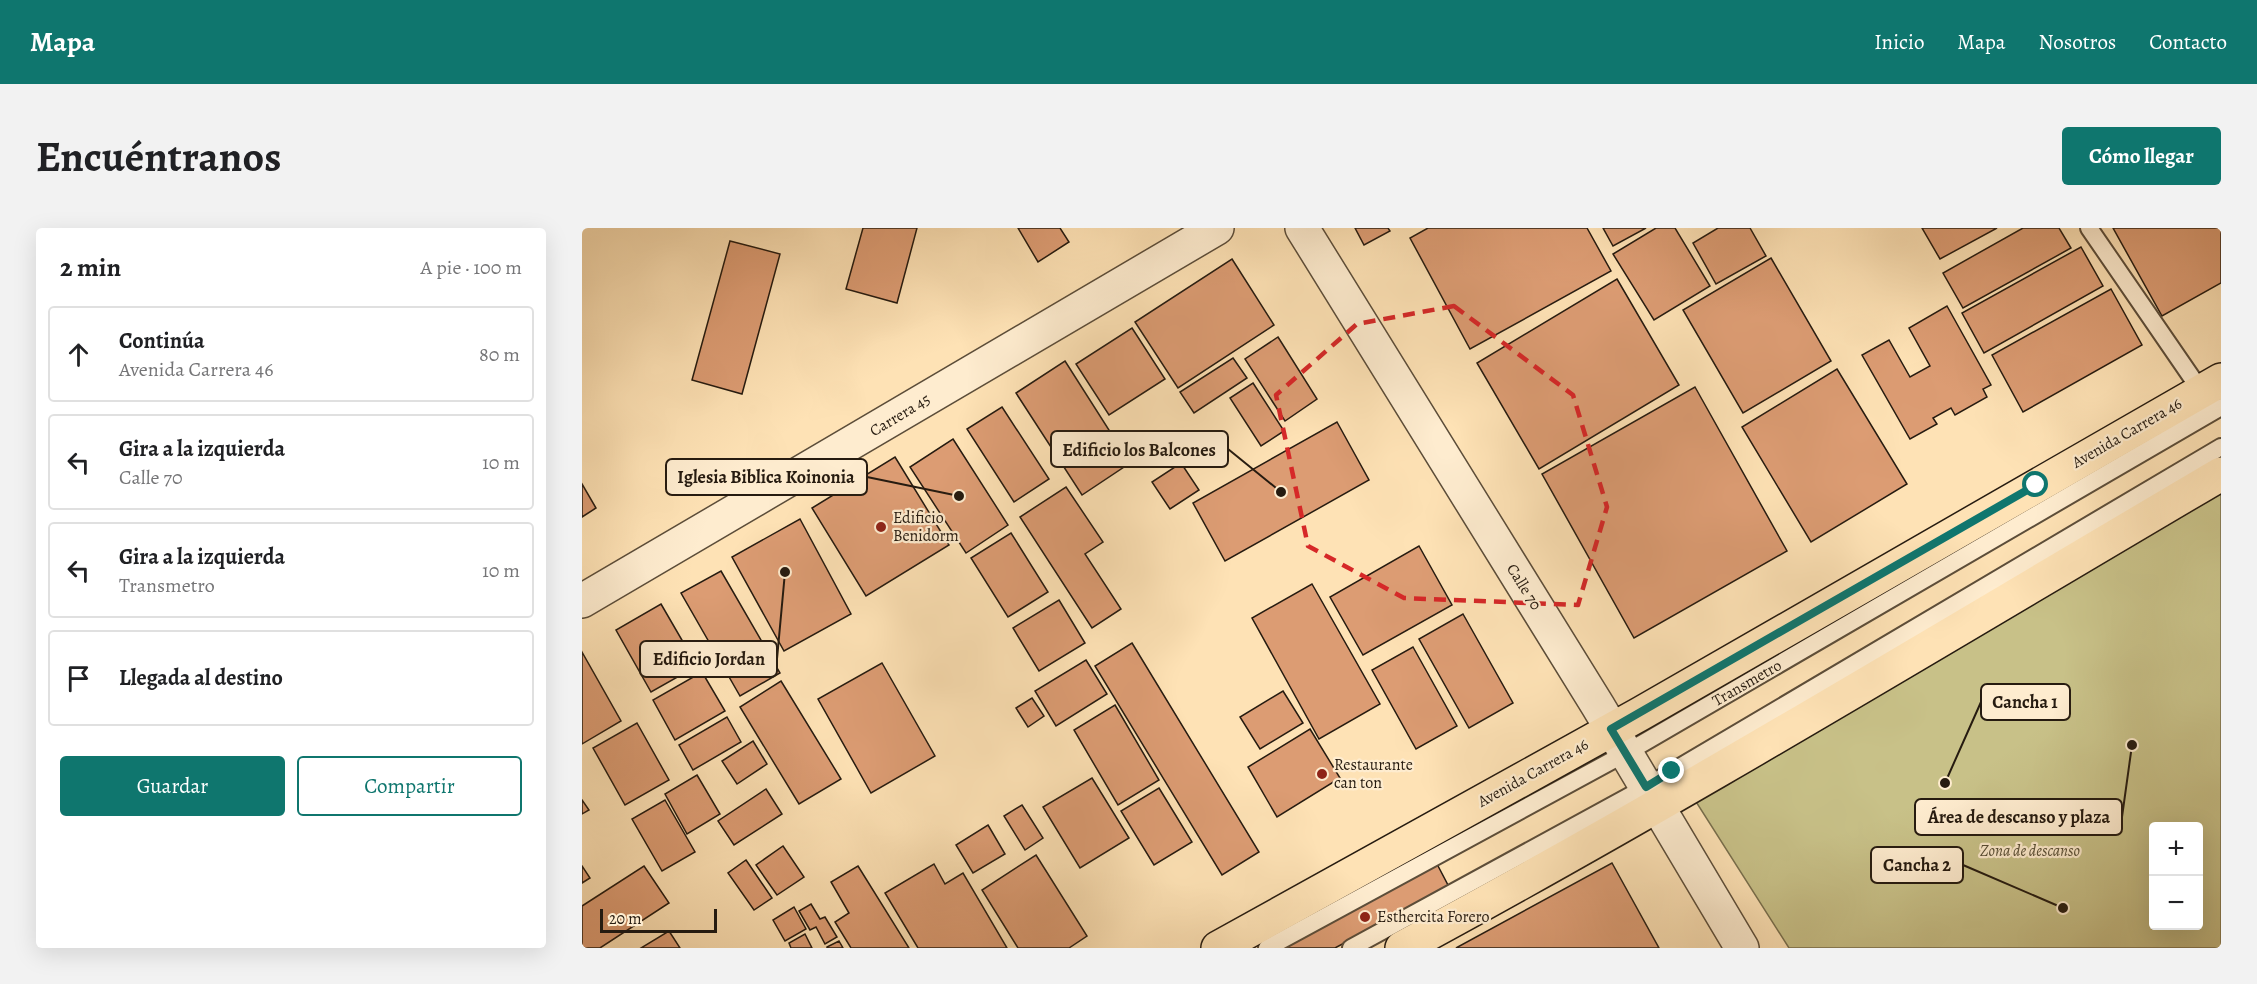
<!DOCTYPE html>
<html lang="es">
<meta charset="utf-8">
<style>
body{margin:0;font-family:Alegreya,serif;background:#f2f2f2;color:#202124}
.controls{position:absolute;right:18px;bottom:18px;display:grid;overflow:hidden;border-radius:6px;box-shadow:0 6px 24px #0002}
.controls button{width:54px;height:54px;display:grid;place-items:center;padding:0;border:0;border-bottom:2px solid #e0e0e0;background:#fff;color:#202124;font:30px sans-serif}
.scale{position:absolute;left:18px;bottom:15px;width:117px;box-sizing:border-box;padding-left:6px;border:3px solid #261b10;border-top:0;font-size:16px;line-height:21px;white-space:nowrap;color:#261b10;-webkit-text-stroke:4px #feeccf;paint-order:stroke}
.stop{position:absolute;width:18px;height:18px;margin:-14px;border:4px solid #0f766e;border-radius:50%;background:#fff}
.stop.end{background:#0f766e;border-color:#fff;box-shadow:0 2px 6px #0008}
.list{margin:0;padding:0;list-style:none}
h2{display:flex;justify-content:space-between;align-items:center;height:78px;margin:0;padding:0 24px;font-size:26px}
h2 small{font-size:20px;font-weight:400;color:#757577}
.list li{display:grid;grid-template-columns:39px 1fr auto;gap:18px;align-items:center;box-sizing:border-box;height:96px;margin:0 12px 12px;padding:0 12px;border:2px solid #e0e0e0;border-radius:6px}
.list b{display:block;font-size:22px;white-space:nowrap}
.list p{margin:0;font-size:20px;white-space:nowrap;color:#757577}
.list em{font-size:20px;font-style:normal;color:#757577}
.actions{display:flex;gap:12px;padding:18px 24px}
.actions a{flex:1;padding:14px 0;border:2px solid #0f766e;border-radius:6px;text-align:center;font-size:21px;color:#0f766e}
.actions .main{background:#0f766e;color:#fff}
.icon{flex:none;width:33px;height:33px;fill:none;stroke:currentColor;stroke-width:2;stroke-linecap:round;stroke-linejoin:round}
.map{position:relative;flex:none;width:1639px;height:720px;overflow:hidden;border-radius:6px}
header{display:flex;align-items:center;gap:36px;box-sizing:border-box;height:84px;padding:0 30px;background:#0f766e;color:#fff}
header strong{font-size:28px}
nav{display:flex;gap:33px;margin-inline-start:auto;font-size:21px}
.intro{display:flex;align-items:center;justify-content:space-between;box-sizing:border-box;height:144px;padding:0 36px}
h1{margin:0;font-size:42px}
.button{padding:15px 27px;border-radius:6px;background:#0f766e;color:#fff;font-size:21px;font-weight:700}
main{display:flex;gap:36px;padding:0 36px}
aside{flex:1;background:#fff;border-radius:6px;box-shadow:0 6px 24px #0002}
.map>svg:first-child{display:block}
.green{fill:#c8c188;stroke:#776e4c;stroke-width:1.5;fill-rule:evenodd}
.building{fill:#dc9c73;stroke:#261b10;stroke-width:1.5}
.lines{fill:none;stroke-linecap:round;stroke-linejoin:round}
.service-casing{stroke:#5c4d39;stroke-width:20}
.minor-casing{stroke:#5c4d39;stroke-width:36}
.primary-casing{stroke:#261b10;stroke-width:36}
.service{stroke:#feeccf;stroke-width:16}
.minor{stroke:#feeccf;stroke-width:33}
.primary{stroke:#fee2b5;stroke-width:33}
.route{stroke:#0f766e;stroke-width:8}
.marked{fill:none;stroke:#d62828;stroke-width:4.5;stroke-dasharray:12 8;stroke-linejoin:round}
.poi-dot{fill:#8f2418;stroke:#feeccf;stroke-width:2}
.labels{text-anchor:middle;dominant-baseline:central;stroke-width:4.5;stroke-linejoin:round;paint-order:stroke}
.street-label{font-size:16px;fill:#261b10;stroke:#feeccf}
.poi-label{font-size:16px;fill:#261b10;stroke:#feeccf;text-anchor:start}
.park-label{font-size:16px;font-style:italic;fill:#574d34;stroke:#feeccf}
.leader{fill:none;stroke:#261b10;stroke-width:2}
.callout-dot{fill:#261b10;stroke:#feeccf;stroke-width:2}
.callout{fill:#feeccf;stroke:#261b10;stroke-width:2}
.callout-label{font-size:18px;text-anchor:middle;font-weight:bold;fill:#261b10}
</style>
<header>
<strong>Mapa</strong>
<nav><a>Inicio</a><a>Mapa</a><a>Nosotros</a><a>Contacto</a></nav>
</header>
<div class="intro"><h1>Encuéntranos</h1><a class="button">Cómo llegar</a></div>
<main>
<aside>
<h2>2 min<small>A pie · 100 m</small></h2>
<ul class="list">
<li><svg class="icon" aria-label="ahead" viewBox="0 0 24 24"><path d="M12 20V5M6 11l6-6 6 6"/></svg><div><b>Continúa</b><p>Avenida Carrera 46</p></div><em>80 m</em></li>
<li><svg class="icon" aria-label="left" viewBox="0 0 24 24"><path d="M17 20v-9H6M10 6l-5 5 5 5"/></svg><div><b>Gira a la izquierda</b><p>Calle 70</p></div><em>10 m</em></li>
<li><svg class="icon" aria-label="left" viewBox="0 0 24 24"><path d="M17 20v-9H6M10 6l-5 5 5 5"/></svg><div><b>Gira a la izquierda</b><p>Transmetro</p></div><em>10 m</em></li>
<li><svg class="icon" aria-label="arrive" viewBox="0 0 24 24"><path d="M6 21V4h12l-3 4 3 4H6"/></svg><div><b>Llegada al destino</b></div></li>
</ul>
<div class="actions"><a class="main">Guardar</a><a>Compartir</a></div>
</aside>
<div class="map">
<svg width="1639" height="720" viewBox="0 0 1639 720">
<rect width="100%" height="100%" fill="#fee2b5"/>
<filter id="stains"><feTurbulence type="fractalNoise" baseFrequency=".00333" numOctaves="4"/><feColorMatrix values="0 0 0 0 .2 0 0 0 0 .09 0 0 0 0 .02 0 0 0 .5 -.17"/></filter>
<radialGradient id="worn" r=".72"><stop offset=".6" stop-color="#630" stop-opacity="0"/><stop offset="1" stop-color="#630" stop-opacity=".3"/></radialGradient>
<path class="green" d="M1639,264V720H1207L1111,569ZM1572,598H1616V698H1572Z"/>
<g class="building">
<polygon points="281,0 335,0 315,75 264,61"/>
<polygon points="436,0 478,0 487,14 456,34"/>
<polygon points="773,0 806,0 808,3 782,17"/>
<polygon points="846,0 1005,0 1029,43 888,121 828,10"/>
<polygon points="1021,0 1064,0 1031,18"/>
<polygon points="1074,0 1093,0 1128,58 1072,92 1031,26"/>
<polygon points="1136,0 1168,0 1184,28 1134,56 1111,15"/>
<polygon points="1340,0 1415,0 1358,31"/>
<polygon points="1441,0 1477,0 1489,20 1381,80 1361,45"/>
<polygon points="1531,0 1639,0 1639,55 1580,88"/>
<polygon points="148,13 198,26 160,166 110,152"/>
<polygon points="1499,19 1521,58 1402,125 1380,85"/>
<polygon points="1189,30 1249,133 1161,185 1101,82"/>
<polygon points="650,31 692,97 596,160 553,94"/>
<polygon points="1035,51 1097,157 957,241 895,135"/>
<polygon points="1529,61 1560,117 1441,184 1410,127"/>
<polygon points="1365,78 1409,157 1401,161 1405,169 1373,187 1369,180 1351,190 1355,196 1328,211 1280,127 1307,112 1328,149 1348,138 1327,100"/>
<polygon points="550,100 583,151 527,187 494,136"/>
<polygon points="696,109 735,171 703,193 663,131"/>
<polygon points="651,130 665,150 612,185 598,164"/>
<polygon points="483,133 548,235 500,267 434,165"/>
<polygon points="1255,141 1325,256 1229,314 1160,199"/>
<polygon points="671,155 702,203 679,218 648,170"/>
<polygon points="1113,159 1205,323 1052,410 960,246"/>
<polygon points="420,179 467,251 432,274 385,201"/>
<polygon points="755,194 787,252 643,333 611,275"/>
<polygon points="371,211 426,297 384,325 328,239"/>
<polygon points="313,229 367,317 284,368 230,280"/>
<polygon points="599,235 617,262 588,281 570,254"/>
<polygon points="0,256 14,280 0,289"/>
<polygon points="484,259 521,314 503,326 539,381 510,400 438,289"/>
<polygon points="218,291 269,386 202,423 150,329"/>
<polygon points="429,305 466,364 426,389 389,330"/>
<polygon points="837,318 870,377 781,427 748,369"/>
<polygon points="139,343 198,445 158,468 99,365"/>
<polygon points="730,356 798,476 737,511 670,390"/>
<polygon points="477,372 503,415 457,443 431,400"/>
<polygon points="79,376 115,438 69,464 34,402"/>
<polygon points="881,386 931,475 887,500 837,411"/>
<polygon points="550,415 677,624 640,647 513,438"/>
<polygon points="831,419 875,498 834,521 790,442"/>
<polygon points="0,424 39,493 0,516"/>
<polygon points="504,432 525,466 474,498 453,463"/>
<polygon points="300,435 353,528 289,565 236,471"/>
<polygon points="120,444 143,483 93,512 71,472"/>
<polygon points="199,453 259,551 217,576 158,479"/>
<polygon points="701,463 721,495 678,521 658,489"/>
<polygon points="450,470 462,488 446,499 434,480"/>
<polygon points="533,477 577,552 536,577 492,502"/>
<polygon points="145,489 159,514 111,542 97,517"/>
<polygon points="55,495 87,552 43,577 11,520"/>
<polygon points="728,501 758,550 695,589 666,539"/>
<polygon points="171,513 185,536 155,556 140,533"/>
<polygon points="115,547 138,586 105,606 83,566"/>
<polygon points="510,550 547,610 498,640 461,579"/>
<polygon points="577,560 610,614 572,637 539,583"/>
<polygon points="184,561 200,586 152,617 136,593"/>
<polygon points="0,572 7,582 0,586"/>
<polygon points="83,572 113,624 80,643 50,591"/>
<polygon points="440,577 461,610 443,622 422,588"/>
<polygon points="406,597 423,626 391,645 374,617"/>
<polygon points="201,618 222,649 195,667 174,637"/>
<polygon points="454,627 505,708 487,720 436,720 400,662"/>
<polygon points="164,632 190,670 172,682 146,645"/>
<polygon points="1030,635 1077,720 874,720"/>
<polygon points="352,636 363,656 381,645 425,720 336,720 303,665"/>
<polygon points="855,636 867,659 753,720 699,720"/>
<polygon points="0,638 8,650 0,655"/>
<polygon points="62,638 87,675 18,720 0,720 0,678"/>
<polygon points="276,638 327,720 269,720 253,694 267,685 249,654"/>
<polygon points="229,676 238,691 243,689 255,709 243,716 234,699 228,702 217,683"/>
<polygon points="212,679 224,701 203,713 191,692"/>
<polygon points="87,703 98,720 59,720"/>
<polygon points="223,706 230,720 209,720 207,715"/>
<polygon points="257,713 261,720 245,720 245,719"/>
</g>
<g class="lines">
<defs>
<g id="service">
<polyline points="1507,0 1619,163"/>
<polyline points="685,720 1044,525 1639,179"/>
<polyline points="769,720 1064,559 1639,219"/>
</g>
<g id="minor">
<polyline points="720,0 1016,478 1160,720"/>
<polyline points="0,373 635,0"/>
</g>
<g id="primary">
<polyline points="636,720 1058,486 1639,152"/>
<path d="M820,720C1098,570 1367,406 1639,246"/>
</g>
</defs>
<use href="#service" class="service-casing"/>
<use href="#minor" class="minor-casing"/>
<use href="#primary" class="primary-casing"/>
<use href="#service" class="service"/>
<use href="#minor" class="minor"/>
<use href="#primary" class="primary"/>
</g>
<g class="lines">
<polyline class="route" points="1090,543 1064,559 1029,501 1454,257"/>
</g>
<path class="marked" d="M872,78L991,167L1025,279L996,377L822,370L726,318L694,167L775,96Z"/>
<g class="poi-dot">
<circle cx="299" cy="299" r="6"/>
<circle cx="740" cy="546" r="6"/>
<circle cx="783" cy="689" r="6"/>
</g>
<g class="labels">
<g class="street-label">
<text transform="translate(318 187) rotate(-31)">Carrera 45</text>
<text transform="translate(1545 205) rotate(-30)">Avenida Carrera 46</text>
<text transform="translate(942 359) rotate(58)">Calle 70</text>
<text transform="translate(1165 455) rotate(-30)">Transmetro</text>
<text transform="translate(951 545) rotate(-29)">Avenida Carrera 46</text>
</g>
<g class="poi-label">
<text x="311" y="290">Edificio<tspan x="311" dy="18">Benidorm</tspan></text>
<text x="752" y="537">Restaurante<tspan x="752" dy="18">can ton</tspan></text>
<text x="795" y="689">Esthercita Forero</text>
</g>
<g class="park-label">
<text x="1448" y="623">Zona de descanso</text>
</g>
</g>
<path class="leader" d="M699 264L646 221M377 268L285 249M203 344L195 431M1363 555L1399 474M1550 517L1540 589M1481 680L1381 637"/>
<g class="callout-dot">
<circle cx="699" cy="264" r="6"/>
<circle cx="377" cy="268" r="6"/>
<circle cx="203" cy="344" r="6"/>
<circle cx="1363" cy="555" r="6"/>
<circle cx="1550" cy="517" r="6"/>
<circle cx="1481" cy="680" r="6"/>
</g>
<g class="callout">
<rect x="469" y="203" width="177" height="36" rx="6"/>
<rect x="84" y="231" width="201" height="36" rx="6"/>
<rect x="58" y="413" width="137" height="36" rx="6"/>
<rect x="1399" y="456" width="89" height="36" rx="6"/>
<rect x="1333" y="571" width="207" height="36" rx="6"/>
<rect x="1289" y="619" width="92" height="36" rx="6"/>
</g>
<g class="callout-label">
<text x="557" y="228">Edificio los Balcones</text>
<text x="184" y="255">Iglesia Biblica Koinonia</text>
<text x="127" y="437">Edificio Jordan</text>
<text x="1443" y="480">Cancha 1</text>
<text x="1437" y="595">Área de descanso y plaza</text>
<text x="1335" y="643">Cancha 2</text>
</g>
<rect width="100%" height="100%" filter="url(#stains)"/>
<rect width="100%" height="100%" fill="url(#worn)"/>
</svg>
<div class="controls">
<button>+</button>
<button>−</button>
</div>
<div class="scale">20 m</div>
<div class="stop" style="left:1454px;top:257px"></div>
<div class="stop end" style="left:1090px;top:543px"></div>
</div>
</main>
